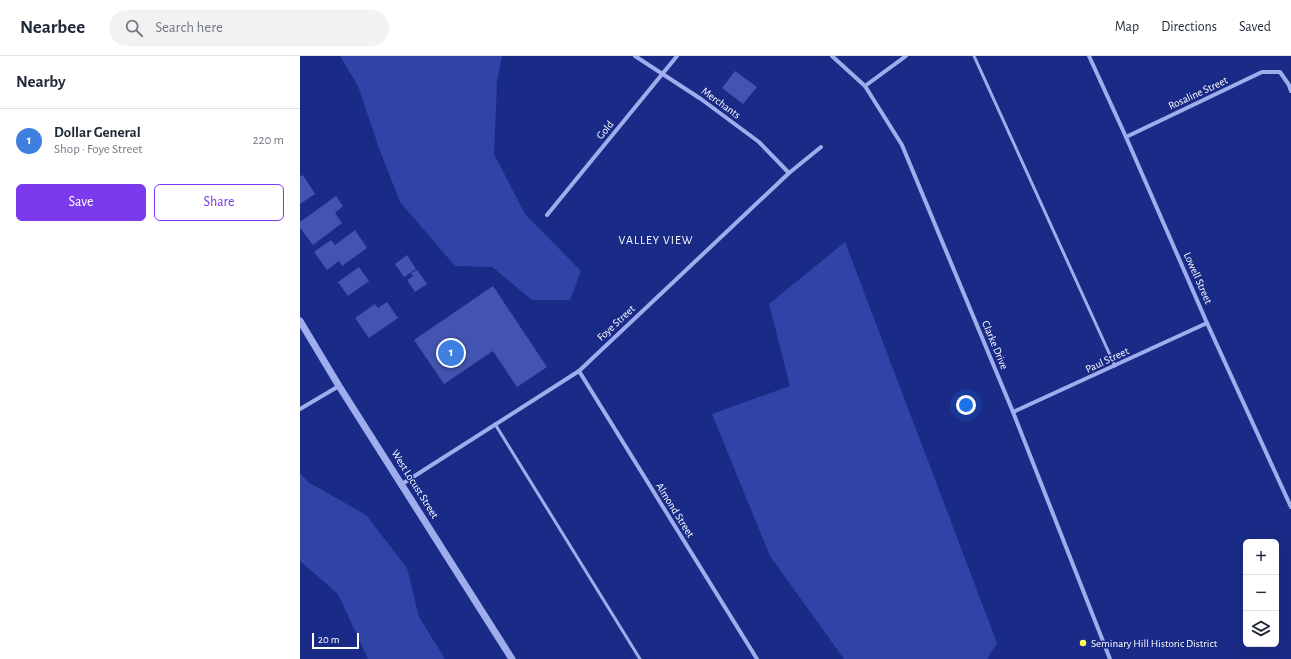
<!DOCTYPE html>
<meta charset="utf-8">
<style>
body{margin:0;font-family:"Alegreya Sans",sans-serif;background:#f2f2f3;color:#1f2937}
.controls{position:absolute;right:12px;bottom:12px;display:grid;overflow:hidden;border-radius:6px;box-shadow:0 4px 16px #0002}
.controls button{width:36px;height:36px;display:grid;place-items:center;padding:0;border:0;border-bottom:1px solid #e0e1e3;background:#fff;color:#1f2937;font:20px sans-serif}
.scale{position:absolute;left:12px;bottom:10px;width:47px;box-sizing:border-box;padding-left:4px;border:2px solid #fff;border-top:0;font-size:11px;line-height:14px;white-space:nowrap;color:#fff;-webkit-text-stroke:3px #192b86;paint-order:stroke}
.you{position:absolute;left:666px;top:349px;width:14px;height:14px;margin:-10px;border:3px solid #fff;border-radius:50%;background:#1a73e8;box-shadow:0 0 0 6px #1a73e833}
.badge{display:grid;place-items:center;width:26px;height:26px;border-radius:50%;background:#7c3aed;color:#fff;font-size:13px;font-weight:700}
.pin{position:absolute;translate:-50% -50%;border:2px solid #fff;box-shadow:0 1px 4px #0006}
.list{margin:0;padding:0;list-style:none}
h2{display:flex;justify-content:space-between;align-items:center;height:52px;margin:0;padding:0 16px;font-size:17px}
h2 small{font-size:13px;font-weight:400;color:#747a83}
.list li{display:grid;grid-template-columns:26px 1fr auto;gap:12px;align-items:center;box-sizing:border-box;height:64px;padding:0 16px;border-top:1px solid #e0e1e3}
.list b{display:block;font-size:15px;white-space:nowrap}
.list p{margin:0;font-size:13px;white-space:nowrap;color:#747a83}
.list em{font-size:13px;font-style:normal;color:#747a83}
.actions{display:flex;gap:8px;padding:12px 16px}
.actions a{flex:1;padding:9px 0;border:1px solid #7c3aed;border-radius:6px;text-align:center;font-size:14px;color:#7c3aed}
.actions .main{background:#7c3aed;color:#fff}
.icon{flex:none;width:22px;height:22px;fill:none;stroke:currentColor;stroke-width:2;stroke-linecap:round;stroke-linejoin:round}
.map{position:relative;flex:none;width:991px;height:603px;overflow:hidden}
header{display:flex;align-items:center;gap:24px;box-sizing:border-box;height:56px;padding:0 20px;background:#fff;border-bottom:1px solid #e0e1e3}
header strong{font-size:19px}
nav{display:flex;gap:22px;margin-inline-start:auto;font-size:14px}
.search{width:280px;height:36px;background:#f2f2f3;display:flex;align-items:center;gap:10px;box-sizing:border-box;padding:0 14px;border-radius:22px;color:#747a83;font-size:15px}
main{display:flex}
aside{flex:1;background:#fff}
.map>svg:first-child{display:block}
.green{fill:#2f44a6}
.building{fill:#4254af}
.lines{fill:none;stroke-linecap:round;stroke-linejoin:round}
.service{stroke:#a0adec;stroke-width:3}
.minor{stroke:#a0adec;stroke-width:4}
.tertiary{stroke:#a0adec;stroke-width:7}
.poi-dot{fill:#fffd5b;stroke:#192b86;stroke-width:1.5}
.labels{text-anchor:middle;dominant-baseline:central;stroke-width:3;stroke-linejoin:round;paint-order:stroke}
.street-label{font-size:11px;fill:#fff;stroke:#192b86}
.poi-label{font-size:11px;fill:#fff;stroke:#192b86;text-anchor:start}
.neighbourhood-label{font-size:12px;letter-spacing:1px;fill:#fff;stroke:#192b86}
</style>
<header>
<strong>Nearbee</strong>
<div class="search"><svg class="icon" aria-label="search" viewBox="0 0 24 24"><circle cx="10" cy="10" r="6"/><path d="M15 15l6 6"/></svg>Search here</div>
<nav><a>Map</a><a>Directions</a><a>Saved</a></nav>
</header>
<main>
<aside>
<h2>Nearby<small></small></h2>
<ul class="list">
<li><span class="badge" style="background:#3f7fe0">1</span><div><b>Dollar General</b><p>Shop · Foye Street</p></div><em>220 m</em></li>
</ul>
<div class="actions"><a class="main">Save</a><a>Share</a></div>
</aside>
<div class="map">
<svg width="991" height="603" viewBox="0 0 991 603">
<rect width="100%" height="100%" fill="#192b86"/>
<g class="green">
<polygon points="40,0 202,0 197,26 194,98 225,158 281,215 270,244 232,244 192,211 155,210 100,146 79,92 58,30"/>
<polygon points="545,186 697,587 687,603 544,603 470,500 412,358 490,330 469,248"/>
<polygon points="0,417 8,426 66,459 107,512 119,561 145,603 68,603 38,538 0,505"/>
</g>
<g class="building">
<polygon points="435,15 457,31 443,48 422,32"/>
<polygon points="3,119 15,138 0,148 0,121"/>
<polygon points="36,140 43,150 35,157 42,167 13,189 0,172 0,166"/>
<polygon points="55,174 67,192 42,210 39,205 27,214 14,196 31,184 35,189"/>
<polygon points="107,199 116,213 104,221 95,208"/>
<polygon points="59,211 69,225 48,240 38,226"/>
<polygon points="117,214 127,228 115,236 107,224 113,220 111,217"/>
<polygon points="193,230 247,311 217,331 193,295 144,328 114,284"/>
<polygon points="87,246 98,262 69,282 55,262 75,248 78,252"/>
</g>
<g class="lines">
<g class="service">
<polyline points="674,0 815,310"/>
<polyline points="195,368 340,603"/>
</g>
<g class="minor">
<polyline points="335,0 401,43 459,86 489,117"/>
<polyline points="532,0 565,30 602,89 713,356 810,603"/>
<polyline points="789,0 826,81 907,267 991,451"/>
<polyline points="565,30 606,0"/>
<polyline points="826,81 962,16 980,16 989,29 991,35"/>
<polyline points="247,159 377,0"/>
<polyline points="279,315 457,603"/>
<polyline points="0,353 39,330"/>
<polyline points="713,356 907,267"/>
<polyline points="102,428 279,315 489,117 521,91"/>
</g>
<polyline class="tertiary" points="0,265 39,330 212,603"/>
</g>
<circle class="poi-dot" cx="783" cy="587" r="4"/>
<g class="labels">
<g class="street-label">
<text transform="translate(898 37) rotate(-25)">Rosaline Street</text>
<text transform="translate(421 47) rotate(36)">Merchants</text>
<text transform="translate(305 74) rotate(-51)">Gold</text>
<text transform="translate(898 222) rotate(66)">Lowell Street</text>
<text transform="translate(316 267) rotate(-43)">Foye Street</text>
<text transform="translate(695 289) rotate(67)">Clarke Drive</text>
<text transform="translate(807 304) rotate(-25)">Paul Street</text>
<text transform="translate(115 428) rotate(58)">West Locust Street</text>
<text transform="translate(375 454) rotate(58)">Almond Street</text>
</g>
<g class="poi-label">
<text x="791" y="587">Seminary Hill Historic District</text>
</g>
<g class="neighbourhood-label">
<text x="356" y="184">VALLEY VIEW</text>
</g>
</g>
</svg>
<div class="controls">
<button>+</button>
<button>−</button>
<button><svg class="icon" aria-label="layers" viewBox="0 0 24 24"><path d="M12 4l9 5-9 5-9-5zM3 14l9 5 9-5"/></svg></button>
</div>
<div class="scale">20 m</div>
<div class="you"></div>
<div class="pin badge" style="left:151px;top:297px;background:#3f7fe0">1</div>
</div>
</main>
